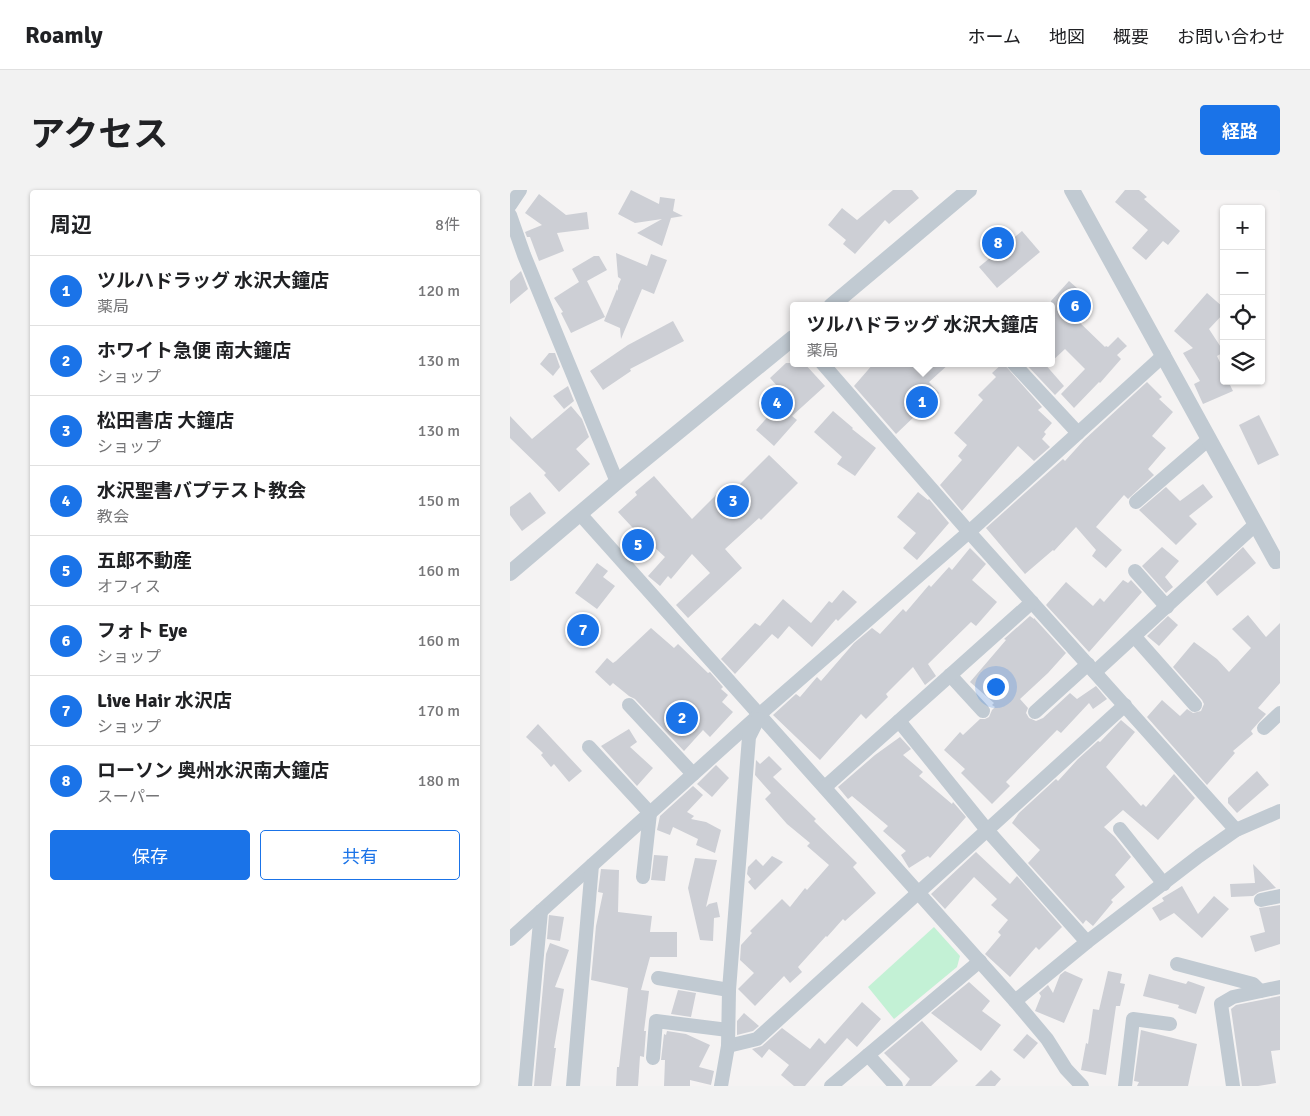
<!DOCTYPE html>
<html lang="ja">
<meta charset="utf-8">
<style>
body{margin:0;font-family:Signika,"Noto Sans JP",sans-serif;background:#f2f2f2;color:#202124}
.controls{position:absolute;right:15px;top:15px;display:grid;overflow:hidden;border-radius:5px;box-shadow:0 1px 4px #0004}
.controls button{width:45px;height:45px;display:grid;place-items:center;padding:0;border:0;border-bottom:1px solid #e0e0e0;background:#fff;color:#202124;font:25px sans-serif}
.you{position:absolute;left:485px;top:496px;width:18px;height:18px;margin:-12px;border:4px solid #fff;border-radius:50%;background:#1a73e8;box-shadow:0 0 0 8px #1a73e833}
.badge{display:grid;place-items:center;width:32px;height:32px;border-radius:50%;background:#1a73e8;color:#fff;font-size:16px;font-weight:700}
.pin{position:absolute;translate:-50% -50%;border:2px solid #fff;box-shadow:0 1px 5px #0006}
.popup{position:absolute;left:280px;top:112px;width:265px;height:65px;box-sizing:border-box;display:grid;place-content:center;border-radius:5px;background:#fff;filter:drop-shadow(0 1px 4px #0005);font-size:16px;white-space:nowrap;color:#757577}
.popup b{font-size:19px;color:#202124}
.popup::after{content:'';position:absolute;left:50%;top:100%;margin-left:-10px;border:10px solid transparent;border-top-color:#fff}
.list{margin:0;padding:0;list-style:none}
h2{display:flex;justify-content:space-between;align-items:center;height:65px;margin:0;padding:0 20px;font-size:21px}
h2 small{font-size:16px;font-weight:400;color:#757577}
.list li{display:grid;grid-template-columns:32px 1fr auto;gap:15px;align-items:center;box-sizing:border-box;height:70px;padding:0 20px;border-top:1px solid #e0e0e0}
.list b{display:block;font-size:19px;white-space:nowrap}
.list p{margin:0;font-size:16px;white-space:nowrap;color:#757577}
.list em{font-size:16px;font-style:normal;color:#757577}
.actions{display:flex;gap:10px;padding:15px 20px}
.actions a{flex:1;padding:11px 0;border:1px solid #1a73e8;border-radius:5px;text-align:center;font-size:18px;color:#1a73e8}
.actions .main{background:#1a73e8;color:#fff}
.icon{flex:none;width:28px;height:28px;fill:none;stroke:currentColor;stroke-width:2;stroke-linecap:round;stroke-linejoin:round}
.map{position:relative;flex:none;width:770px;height:896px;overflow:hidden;border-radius:5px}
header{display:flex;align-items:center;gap:30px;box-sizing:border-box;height:70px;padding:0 25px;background:#fff;border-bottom:1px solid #e0e0e0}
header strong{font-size:24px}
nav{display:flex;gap:28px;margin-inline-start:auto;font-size:18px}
.intro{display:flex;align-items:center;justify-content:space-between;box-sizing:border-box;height:120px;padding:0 30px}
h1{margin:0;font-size:35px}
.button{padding:12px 22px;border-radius:5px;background:#1a73e8;color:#fff;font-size:18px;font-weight:700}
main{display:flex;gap:30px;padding:0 30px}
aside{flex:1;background:#fff;border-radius:5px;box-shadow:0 1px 4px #0004}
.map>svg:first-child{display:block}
.green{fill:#c3f1d5}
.building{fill:#cdcfd5}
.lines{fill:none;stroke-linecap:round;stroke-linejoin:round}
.minor{stroke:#c1cad2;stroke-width:14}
.tertiary{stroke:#c1cad2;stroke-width:16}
</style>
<header>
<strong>Roamly</strong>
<nav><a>ホーム</a><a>地図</a><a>概要</a><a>お問い合わせ</a></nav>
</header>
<div class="intro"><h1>アクセス</h1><a class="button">経路</a></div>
<main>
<aside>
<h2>周辺<small>8件</small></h2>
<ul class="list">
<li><span class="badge">1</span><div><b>ツルハドラッグ 水沢大鐘店</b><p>薬局</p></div><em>120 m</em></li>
<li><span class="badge">2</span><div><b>ホワイト急便 南大鐘店</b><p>ショップ</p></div><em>130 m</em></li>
<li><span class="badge">3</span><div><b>松田書店 大鐘店</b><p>ショップ</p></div><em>130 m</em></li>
<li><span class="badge">4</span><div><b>水沢聖書バプテスト教会</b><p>教会</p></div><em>150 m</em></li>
<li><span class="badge">5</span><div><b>五郎不動産</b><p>オフィス</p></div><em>160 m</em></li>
<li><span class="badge">6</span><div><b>フォト Eye</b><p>ショップ</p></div><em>160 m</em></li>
<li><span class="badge">7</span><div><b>Live Hair 水沢店</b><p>ショップ</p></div><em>170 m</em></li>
<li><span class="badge">8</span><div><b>ローソン 奥州水沢南大鐘店</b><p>スーパー</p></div><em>180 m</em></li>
</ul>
<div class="actions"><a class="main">保存</a><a>共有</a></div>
</aside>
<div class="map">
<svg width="770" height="896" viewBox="0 0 770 896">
<rect width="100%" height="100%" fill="#f5f3f3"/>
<polygon class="green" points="424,737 450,766 447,777 384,829 358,797"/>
<g class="building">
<polygon points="121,0 149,14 150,7 165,9 163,21 173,26 161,28 152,56 127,43 152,29 125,33 108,24"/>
<polygon points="383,0 402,0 409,8 379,34 375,30 345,64 333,54 336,50 318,35 332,18 347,30"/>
<polygon points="615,0 629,0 637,7 634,9 670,41 658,55 653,51 636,70 622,58 638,40 605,12"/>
<polygon points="29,4 56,25 77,22 79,39 47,43 54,61 29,71 20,47 17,47 15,42 32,35 15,23"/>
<polygon points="512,41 530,62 487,98 469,77"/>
<polygon points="106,63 137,76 141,64 157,70 144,104 132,99 111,149 110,138 94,131 107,99 108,101 108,96 111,89 108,87"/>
<polygon points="84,66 89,66 97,80 77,91 95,127 61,143 51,123 53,122 44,108 69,92 62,79"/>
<polygon points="11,81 18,99 0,114 0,91"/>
<polygon points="559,91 583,112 567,130 595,157 596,156 598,157 608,147 617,156 607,165 611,169 590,193 589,192 564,218 551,204 575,179 555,159 541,172 541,111"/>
<polygon points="697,103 714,118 714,123 699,139 714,162 707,166 714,181 714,191 718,191 723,201 693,214 684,194 690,191 673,163 683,158 664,141"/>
<polygon points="163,131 174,151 120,179 121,181 93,200 80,181 118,155"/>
<polygon points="39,163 45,163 50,177 43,186 30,174"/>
<polygon points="276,173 294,173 315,196 282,226 287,230 264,256 246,240 276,206 260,188"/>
<polygon points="364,173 440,173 419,192 429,203 386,244 344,196"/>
<polygon points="493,173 532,217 528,220 542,233 534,242 536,244 532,249 540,257 524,271 508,256 452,321 430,295 452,270 448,266 457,255 444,243 473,210 468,205 486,187 482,183"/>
<polygon points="515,173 534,173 554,196 545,205"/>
<polygon points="637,192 652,207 649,209 663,222 642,246 656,258 638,279 644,285 618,309 614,305 586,337 612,360 596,378 582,366 586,360 566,337 544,361 543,360 515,384 476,338 553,269 555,271 574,250"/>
<polygon points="58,196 64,211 54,219 43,206"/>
<polygon points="61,216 72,229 79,247 66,259 80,274 49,302 34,285 36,283 0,248 0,226 22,249"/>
<polygon points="323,221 343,238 342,239 366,258 345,286 327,274 332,267 304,242"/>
<polygon points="749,225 769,265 748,275 729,235"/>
<polygon points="259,265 288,293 251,330 249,328 215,359 232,378 178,428 166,415 200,383 182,364 161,389 158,386 150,396 138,386 155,367 121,336 108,322 127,305 125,302 144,286 182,329 214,297 220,304"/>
<polygon points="693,294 703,307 679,326 687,334 666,355 629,320 656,297 670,311"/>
<polygon points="20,302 36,323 12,341 0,325 0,317"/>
<polygon points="408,302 418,310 419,309 439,333 407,370 393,358 406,343 387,327"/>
<polygon points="652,357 669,371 655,387 663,397 656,403 632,376"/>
<polygon points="733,357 746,373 707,406 696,392"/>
<polygon points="460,358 476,374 462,390 487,412 466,436 461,432 418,474 426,486 415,495 403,477 376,504 378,507 356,529 351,524 310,570 263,525 286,504 290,507 307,487 311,491 344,453 362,438 370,444 393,419 396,422 419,395 421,397 439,377 442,380"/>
<polygon points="87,373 98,381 93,387 105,396 87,419 65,403"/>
<polygon points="613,390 618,393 621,390 632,402 579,462 536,415 556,392 583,416 590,408 594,412"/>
<polygon points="333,400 347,412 328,431 326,429 302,457 279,436 268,449 262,444 225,484 211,469 245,433 250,436 273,409 301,433 319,411 322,413"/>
<polygon points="738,425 756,447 770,433 770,493 748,518 756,524 741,541 743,544 723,561 725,563 697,595 637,527 652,510 670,526 677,519 683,523 691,521 694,514 692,510 663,477 684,452 707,469 719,482 741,458 722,439"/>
<polygon points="520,426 524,429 524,428 556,463 538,483 510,509 518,518 516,523 519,528 526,531 533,528 560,503 567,509 586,496 597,509 583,519 579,513 551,543 547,540 496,592 500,596 482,614 451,583 455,579 434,560 450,542 453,545 470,529 475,529 479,527 482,520 485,517 482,515 484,513 460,492 496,450 494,449"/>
<polygon points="658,426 668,435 649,456 637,446"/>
<polygon points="141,438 164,458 168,454 198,483 200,482 213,497 211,499 218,505 212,512 223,522 200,547 193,540 174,561 125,509 119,506 103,493 100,496 85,482 97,468 103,473 106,471"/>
<polygon points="611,530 625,542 596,577 631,616 633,614 636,617 664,584 685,608 648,650 613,620 594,637 605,647 621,667 605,685 615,697 601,710 603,712 583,736 576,730 573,734 518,673 530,660 502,633 509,623 546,589 548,591 568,569 588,551 590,552"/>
<polygon points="28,534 72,581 59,592 44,574 41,577 31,565 33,563 16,547"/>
<polygon points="119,539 127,552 120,557 143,578 127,596 91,556"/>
<polygon points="390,547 401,559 393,565 413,582 409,586 442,614 443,612 456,627 420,668 418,666 399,678 391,665 396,661 373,641 378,636 342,606 338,609 328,597 365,565"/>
<polygon points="259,566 272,579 263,587 306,629 304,631 347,673 343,677 366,703 335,731 333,729 317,747 316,746 288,777 292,782 280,793 274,786 245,816 228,799 244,783 230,770 231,755 242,743 240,741 272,709 280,717 295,698 297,700 319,675 297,656 300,653 277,634 255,609 261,603 245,585 246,570 250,574"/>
<polygon points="206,575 219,588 202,607 187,594"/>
<polygon points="747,581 759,595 727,623 718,613 718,608"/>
<polygon points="183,596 193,605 177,622 184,626 181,629 196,632 211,640 205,663 186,655 188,649 163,637 160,645 147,640 150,626"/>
<polygon points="466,662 500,694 507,686 552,737 529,760 526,757 500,787 475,764 491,745 488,742 498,730 481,715 487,709 464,687 435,719 421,704"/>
<polygon points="144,665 158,666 155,691 141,690"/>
<polygon points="262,666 273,672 245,700 238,692 241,689 237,684 238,677 246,669 253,676"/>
<polygon points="185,668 207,670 196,717 199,714 207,712 210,727 204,728 203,751 190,750 178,698"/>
<polygon points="743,674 766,698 749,702 743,706 721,707 720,694 745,693"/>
<polygon points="91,679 109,680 108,722 142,726 140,742 167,742 167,767 140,767 131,800 139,801 134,841 136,841 134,867 130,866 128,896 106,896 107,877 109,877 118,798 81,790 86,736 93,703 88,702"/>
<polygon points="672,696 688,724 704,706 719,719 692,748 664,723 650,731 642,718 654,711 652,708"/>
<polygon points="770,715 770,754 745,762 740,746 755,742 749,718"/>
<polygon points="39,725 54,727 50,751 37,749"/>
<polygon points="40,753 59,760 45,797 54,799 44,858 46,858 41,896 24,896 36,764"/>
<polygon points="555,781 573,789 554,833 525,821 531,806 529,803 538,795 543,803 550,785"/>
<polygon points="598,781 612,784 610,793 615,794 610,816 606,816 596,885 571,880 576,853 578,854 583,819 589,820"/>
<polygon points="639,784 676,794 678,791 695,797 686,824 668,818 669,815 633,806"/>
<polygon points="459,792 480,811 472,821 491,835 471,861 421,823"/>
<polygon points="168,800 186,803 181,827 161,824"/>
<polygon points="770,806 770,860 761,861 766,893 748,896 732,896 721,819 726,815"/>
<polygon points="352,812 371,829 347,857 337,848 295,896 284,896 271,885 279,875 259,859 252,868 242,859 252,856 272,838 300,859 309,848 315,854"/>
<polygon points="234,823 249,836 243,841 227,845 227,831"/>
<polygon points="412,831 448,871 421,896 395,896 400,889 374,863"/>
<polygon points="631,840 687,854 678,896 627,896 629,892 624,891"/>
<polygon points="157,841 176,844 200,855 189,877 204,881 201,895 180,890 180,896 154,896 155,870 151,870 154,844 156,845"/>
<polygon points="517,844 528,853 514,869 503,860"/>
<polygon points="481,880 491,889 485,896 465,896"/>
</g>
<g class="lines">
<g class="minor">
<polyline points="0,15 10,0"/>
<polyline points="0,25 14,65 107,292"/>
<polyline points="312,173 459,342 726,640"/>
<polyline points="503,173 568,243"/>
<polyline points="626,312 699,249"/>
<polyline points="70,324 505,811 537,849 556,879 572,896"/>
<polyline points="625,381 657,417"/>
<polyline points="624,446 685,515"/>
<polyline points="585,482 746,334"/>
<polyline points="440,485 473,521"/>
<polyline points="119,515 183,584"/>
<polyline points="525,522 578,474"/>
<polyline points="389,531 477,640 577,752"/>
<polyline points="754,538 770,523"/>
<polyline points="79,557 140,623 133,687"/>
<polyline points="315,597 522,412"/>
<polyline points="610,639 654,694"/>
<polyline points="751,710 770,706"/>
<polyline points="0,749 250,524 459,342 654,165"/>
<polyline points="667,774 743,794 750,801"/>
<polyline points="148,788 219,800"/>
<polyline points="505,811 577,752 689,666 726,640 770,621"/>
<polyline points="218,856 247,849 615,515"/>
<polyline points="358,865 386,896"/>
<polyline points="143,868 146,831 218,840"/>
<polyline points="15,896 31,721"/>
<polyline points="63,896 82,675"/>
<polyline points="211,896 218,856 219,800 239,547 248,529"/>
<polyline points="321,896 470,771"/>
<polyline points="615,896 623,829 660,834"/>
<polyline points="723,896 711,814 723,807 770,797"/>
</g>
<g class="tertiary">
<polyline points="562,0 766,371 770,370"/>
<polyline points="321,116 459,0"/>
<polyline points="0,383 107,292 283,148"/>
</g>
</g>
</svg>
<div class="controls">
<button>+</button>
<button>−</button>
<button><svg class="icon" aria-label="locate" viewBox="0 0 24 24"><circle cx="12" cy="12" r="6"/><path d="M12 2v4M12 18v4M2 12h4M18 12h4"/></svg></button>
<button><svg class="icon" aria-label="layers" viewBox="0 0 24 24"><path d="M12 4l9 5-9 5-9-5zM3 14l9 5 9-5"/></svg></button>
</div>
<div class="you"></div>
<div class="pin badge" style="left:412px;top:212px">1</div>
<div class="popup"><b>ツルハドラッグ 水沢大鐘店</b>薬局</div>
<div class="pin badge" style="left:172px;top:528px">2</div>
<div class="pin badge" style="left:223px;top:311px">3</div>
<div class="pin badge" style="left:267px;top:213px">4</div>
<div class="pin badge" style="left:128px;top:355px">5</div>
<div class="pin badge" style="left:565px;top:116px">6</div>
<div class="pin badge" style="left:73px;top:440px">7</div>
<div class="pin badge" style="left:488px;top:53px">8</div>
</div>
</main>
